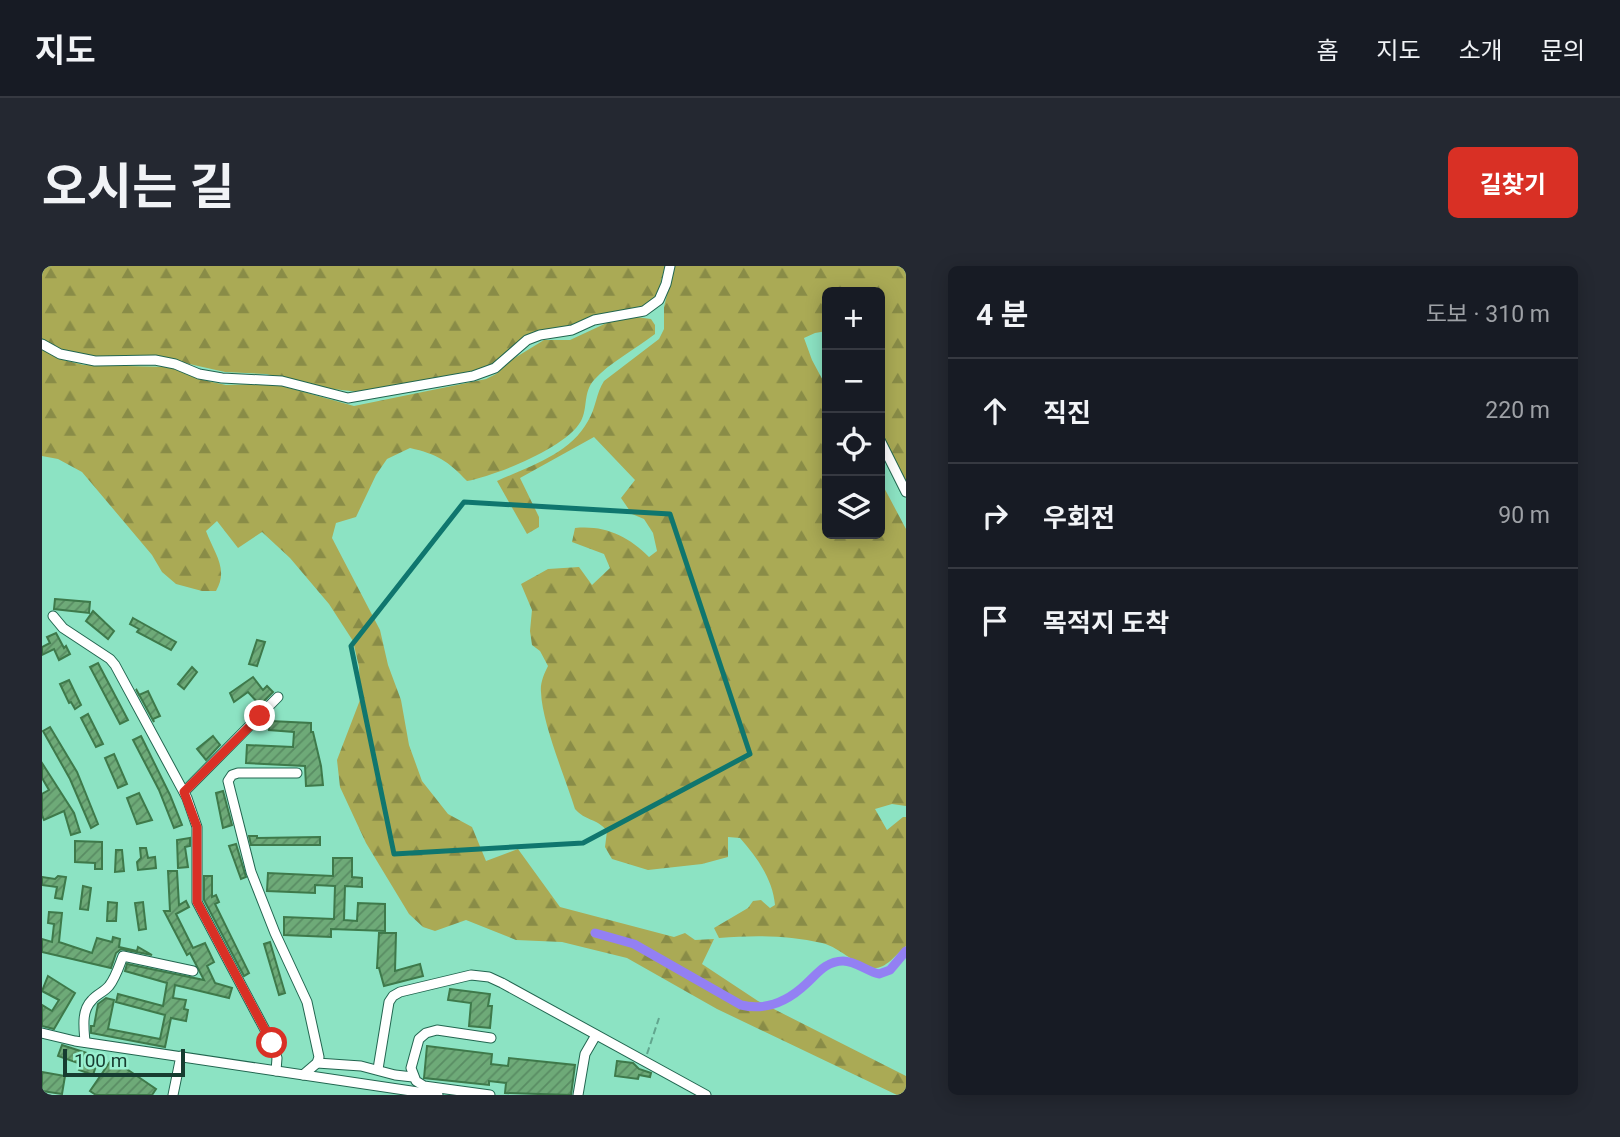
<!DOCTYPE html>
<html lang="ko">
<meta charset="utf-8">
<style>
body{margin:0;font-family:Roboto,"Noto Sans KR",sans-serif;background:#242831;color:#f1f3f6}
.controls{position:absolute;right:21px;top:21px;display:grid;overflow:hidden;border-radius:10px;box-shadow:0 4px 18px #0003}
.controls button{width:63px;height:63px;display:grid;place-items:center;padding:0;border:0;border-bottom:2px solid #363941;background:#171b24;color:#f1f3f6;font:35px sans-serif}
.scale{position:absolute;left:21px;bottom:18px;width:122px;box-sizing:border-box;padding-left:7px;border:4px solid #173c30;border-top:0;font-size:19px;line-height:24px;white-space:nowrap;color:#173c30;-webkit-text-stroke:5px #99f0d0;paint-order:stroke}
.stop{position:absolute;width:21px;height:21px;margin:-16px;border:5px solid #d93025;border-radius:50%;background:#fff}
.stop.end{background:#d93025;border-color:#fff;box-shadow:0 2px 7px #0008}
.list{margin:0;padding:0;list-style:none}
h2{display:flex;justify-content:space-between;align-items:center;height:91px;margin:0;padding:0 28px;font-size:30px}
h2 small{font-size:23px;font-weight:400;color:#9ea1a6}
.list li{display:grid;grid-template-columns:46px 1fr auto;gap:21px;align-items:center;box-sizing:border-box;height:105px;padding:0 28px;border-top:2px solid #363941}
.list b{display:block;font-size:26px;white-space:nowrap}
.list em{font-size:23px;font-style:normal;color:#9ea1a6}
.icon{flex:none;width:38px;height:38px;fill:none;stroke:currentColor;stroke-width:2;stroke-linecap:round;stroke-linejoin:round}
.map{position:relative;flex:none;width:864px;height:829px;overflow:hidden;border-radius:10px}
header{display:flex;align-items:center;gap:42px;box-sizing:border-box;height:98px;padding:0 35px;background:#171b24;border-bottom:2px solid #363941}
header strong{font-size:33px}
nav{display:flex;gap:38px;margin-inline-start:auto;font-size:24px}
.intro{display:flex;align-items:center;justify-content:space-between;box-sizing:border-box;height:168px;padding:0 42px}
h1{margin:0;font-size:49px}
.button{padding:18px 32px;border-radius:10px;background:#d93025;color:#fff;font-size:24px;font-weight:700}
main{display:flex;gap:42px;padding:0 42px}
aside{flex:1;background:#171b24;border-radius:10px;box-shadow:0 4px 18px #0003}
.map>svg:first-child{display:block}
.forest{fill:url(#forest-firs)}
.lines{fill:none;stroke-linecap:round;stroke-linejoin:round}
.canal{stroke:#9380f3;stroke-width:9}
.building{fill:url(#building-hatch);stroke:#3e794a;stroke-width:2}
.minor-casing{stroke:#226650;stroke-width:11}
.path{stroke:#61a68e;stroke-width:2;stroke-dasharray:7 3.5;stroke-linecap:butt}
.minor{stroke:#fff;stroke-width:9}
.route{stroke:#d93025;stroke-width:9}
.marked{fill:none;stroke:#0f766e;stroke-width:5;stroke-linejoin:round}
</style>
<header>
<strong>지도</strong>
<nav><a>홈</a><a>지도</a><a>소개</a><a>문의</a></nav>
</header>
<div class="intro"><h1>오시는 길</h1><a class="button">길찾기</a></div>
<main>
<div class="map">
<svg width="864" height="829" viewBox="0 0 864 829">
<defs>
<pattern id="forest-firs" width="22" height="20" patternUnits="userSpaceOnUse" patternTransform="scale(1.75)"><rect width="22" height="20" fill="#aa5"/><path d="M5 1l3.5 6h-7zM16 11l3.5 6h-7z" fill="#898c47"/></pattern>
<pattern id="building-hatch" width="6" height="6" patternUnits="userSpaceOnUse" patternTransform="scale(1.75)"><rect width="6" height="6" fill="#6eaa78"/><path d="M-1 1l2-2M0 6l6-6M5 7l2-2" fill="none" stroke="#598c63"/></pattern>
</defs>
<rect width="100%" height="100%" fill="#8ce3c3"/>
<g class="forest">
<polygon points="0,0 623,0 615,31 601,40 561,48 520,62 497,64 484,70 458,94 443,103 421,109 317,126 291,123 224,108 183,106 116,91 51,91 16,83 0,73"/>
<path d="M632,0H864V219L838,167V26H785V65L773,67L762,72L770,94L785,122V268H838V214L864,263V540L850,538L833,543L845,564L861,551H864V680C855,687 846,701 834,702C816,703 800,682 780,677C745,669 712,669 677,672L672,662L706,642L711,635L719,634L728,642L733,639C731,614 715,591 698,572L686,571V591L660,598L606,604L570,593L563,581L565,565C555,552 543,555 533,543C523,511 500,457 499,426C498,417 502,408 506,400L498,385L490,379L488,365L490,344L479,318L506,303L537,301L550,319L568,302L562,288L530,276L533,262C563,259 586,270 607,291L615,285L611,267L602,253L590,248L579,232L593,214L552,171L478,212L497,251V261L485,268L455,215C488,200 528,188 546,155C554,142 554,127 562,115L617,73L622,63V41Z"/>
<path d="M594,51L609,53L613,59V68C595,82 567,97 552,114C541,126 546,142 539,155C524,182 455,209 425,215C406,195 395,188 368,182L345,193L334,209L314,251L294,257L290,272L338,364L346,399L359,434L367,479L380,515L406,548L430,561L444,595L476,583L518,641L632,671L643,667L653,674L672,673L660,698L716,735L864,810V829H855L675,743L585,692L520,676L474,674L424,654L393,665L381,661L367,648L324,577L298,521L295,494L318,434L317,401L311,375L287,338L248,292L220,266L196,282L175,255L164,265C172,287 187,303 174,325H160L134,318L120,306L110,289L40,206L16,193L0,190V83L17,93L42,99L127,101L161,114L184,119L218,118L240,120L312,140L444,113L454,108L471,93L502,74H528L571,54Z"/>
</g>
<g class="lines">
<path class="canal" d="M553,667L592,678L699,739C724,745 746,735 764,718C775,708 784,695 801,695C813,695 825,705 837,708L848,704L864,685"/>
</g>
<g class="building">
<polygon points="13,333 48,336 47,347 12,343"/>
<polygon points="51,345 72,365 66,373 44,355"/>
<polygon points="91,352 134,376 129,384 95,366 97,363 88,358"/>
<polygon points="14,367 22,382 24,380 28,388 17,394 12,383 0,389 0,381 8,377 5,371"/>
<polygon points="215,374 223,376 215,400 207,398"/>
<polygon points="56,397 86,454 78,458 48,401"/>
<polygon points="150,401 155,406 142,423 136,418"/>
<polygon points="211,411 221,424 225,420 231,426 218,439 206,426 192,436 188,427"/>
<polygon points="27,414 39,439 33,443 29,436 27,437 18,418"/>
<polygon points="94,423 97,429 106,425 118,450 111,453 112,456"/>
<polygon points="46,448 61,478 54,481 39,452"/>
<polygon points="228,455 269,457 269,466 271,466 279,500 281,519 264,520 263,500 204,497 205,479 251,481 252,466 227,464"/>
<polygon points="8,461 35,506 56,558 49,562 28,513 1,465"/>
<polygon points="99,470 128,529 140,559 132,562 117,524 91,474"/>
<polygon points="171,470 178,479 164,494 155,483"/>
<polygon points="72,488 85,518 76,522 63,492"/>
<polygon points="0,497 32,547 38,566 29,569 22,545 2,554 0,549 0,528 7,524 0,512"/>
<polygon points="181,525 190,559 181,562 174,527"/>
<polygon points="97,527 110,554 95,558 85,532"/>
<polygon points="207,570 215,570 215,572 278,571 278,579 209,579"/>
<polygon points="148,572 148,580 143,581 146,601 136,602 135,574"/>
<polygon points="33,575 60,576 60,603 53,603 53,597 33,596"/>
<polygon points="194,578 204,611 199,613 187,580"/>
<polygon points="98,582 104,582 106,592 113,591 114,602 96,604 95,596 99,592"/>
<polygon points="74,584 80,584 82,605 73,606"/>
<polygon points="291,592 310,592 310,611 320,612 320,621 303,620 302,654 315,655 316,637 343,638 343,665 289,663 289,671 242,669 242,651 292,653 293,620 273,619 273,627 225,625 226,607 291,610"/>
<polygon points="126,605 135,605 137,639 144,635 147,641 134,648 151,682 163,677 172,696 165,700 173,717 190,722 187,732 133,719 131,732 144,734 142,743 146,744 144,755 129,752 123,781 49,767 49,760 52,760 56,738 64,732 72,734 66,763 118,773 123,749 74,736 76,728 121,740 125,717 83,705 85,698 162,714 148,687 145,689 122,645 128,645"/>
<polygon points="16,610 24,611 20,633 13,632 15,621 0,619 0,611 13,613"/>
<polygon points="162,610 170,610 170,631 174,629 177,636 173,638 207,707 202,710 162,634"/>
<polygon points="41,620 49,622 46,644 38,643"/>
<polygon points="66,636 75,637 74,655 65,655"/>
<polygon points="101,636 104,663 97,664 93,637"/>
<polygon points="7,646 20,647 17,676 50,687 55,672 70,676 71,671 78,673 77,681 95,685 96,681 110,689 79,683 74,687 69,702 0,686 0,673 10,676 12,658 6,657"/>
<polygon points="337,667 354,667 353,705 378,698 381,710 342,720 337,702 335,702"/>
<polygon points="228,676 243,727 237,729 222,678"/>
<polygon points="6,710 33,727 12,763 0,760 0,739 10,745 17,734 0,725"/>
<polygon points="408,723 448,728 446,740 450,740 448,762 427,760 429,737 406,734"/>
<polygon points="20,779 57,791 51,809 37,804 39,798 16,790"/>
<polygon points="385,780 450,788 449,798 466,800 467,792 533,799 529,829 463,827 464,817 447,815 447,819 382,812"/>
<polygon points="70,793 114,823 110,829 54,829 48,825"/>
<polygon points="575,795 591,797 597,803 609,807 608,811 597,809 596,813 573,810"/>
<polygon points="0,806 23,810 20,828 0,825"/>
</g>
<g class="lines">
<defs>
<g id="minor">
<polyline points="0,78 18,88 53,95 113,94 133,98 157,108 180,112 240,115 306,132 431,110 453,102 485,74 498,69 530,64 552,54 602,45 617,34 624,18 628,0"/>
<polyline points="838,174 864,226"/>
<polyline points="11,350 21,362 68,393 73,399 145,532 155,561 155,636 230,777 235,792 234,805"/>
<polyline points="255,507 196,507 190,509 186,515 209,606 233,667 265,736 277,791 275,797 261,809"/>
<polyline points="142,526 236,431"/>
<polyline points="0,767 33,775 396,829"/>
<path d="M43,776C42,762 39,745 50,734C55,728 62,726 67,720C74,711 77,700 81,690L151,705"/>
<polyline points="275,797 319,800 353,809 371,811"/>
<polyline points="336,803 347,736 351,730 358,726 429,709 447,711 460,717 664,829"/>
<polyline points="131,829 139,790"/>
<polyline points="448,829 382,820 374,815 369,802 377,773 384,767 395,764 449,772"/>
<polyline points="536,829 543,788 554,769"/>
</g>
</defs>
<use href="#minor" class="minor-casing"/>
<polyline class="path" points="605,788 617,752"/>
<use href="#minor" class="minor"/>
</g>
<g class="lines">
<polyline class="route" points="218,450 142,526 155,561 155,636 230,777"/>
</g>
<path class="marked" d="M422,236L628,248L708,488L541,577L352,588L309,380Z"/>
</svg>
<div class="controls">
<button>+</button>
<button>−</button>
<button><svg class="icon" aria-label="locate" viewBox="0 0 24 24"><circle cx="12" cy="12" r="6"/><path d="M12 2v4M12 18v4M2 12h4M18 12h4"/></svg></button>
<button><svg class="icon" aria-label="layers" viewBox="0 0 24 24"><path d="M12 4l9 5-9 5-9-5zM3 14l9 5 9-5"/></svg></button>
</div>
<div class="scale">100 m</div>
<div class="stop" style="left:230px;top:777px"></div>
<div class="stop end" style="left:218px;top:450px"></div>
</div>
<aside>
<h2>4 분<small>도보 · 310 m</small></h2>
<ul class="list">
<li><svg class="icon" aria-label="ahead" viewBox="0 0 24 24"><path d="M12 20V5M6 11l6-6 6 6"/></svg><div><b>직진</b></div><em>220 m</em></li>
<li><svg class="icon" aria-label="right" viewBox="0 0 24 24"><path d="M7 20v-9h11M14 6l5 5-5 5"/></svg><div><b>우회전</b></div><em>90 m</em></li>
<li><svg class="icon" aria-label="arrive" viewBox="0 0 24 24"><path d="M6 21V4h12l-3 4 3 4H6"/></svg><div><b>목적지 도착</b></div></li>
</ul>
</aside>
</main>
